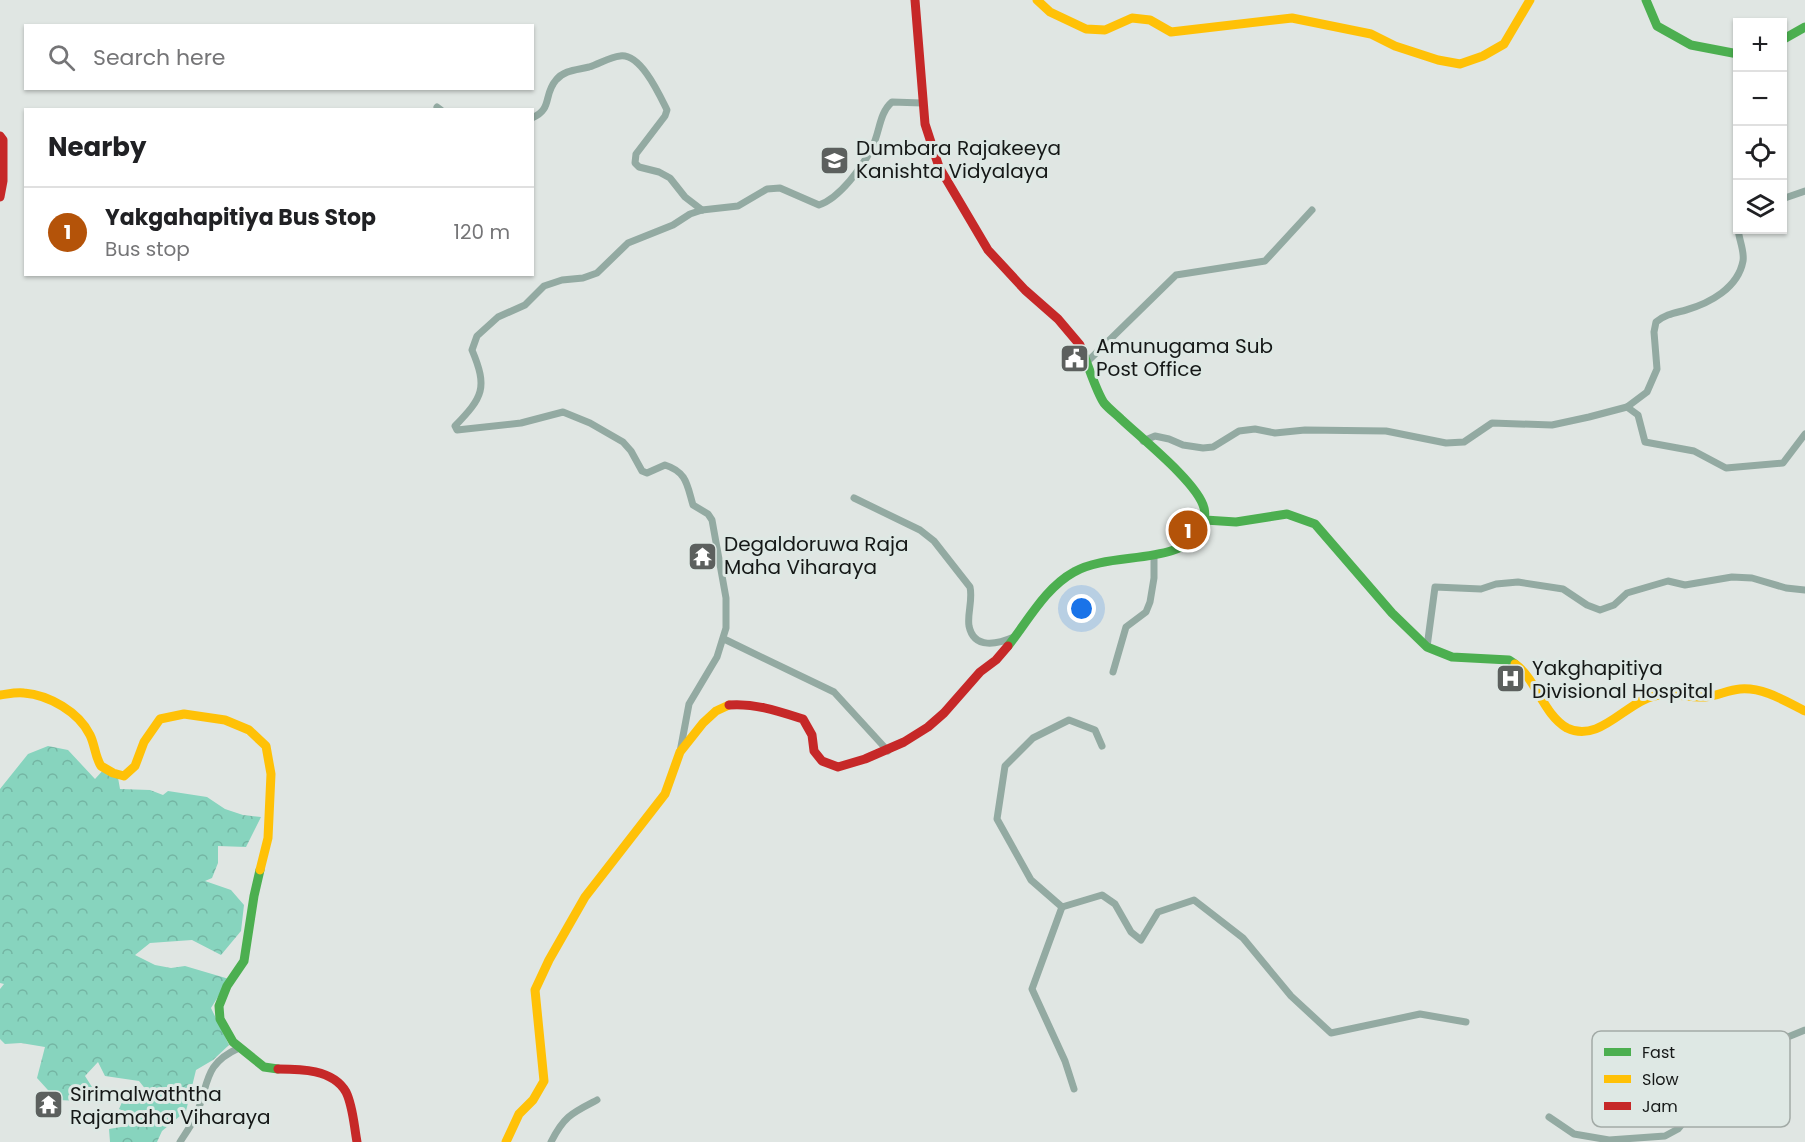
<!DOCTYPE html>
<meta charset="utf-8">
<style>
body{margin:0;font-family:Poppins,sans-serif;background:#f6f6f6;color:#202124}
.controls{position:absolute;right:18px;top:18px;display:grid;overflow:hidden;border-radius:0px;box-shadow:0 2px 4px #0004}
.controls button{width:54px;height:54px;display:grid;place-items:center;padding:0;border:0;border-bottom:2px solid #e0e0e0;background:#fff;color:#202124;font:30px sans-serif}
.you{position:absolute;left:1082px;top:609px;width:21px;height:21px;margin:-15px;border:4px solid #fff;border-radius:50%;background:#1a73e8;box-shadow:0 0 0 9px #1a73e833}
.badge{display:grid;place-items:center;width:39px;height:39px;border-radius:50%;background:#b45309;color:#fff;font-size:20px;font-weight:700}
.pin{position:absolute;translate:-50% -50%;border:3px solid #fff;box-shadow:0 2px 6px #0006}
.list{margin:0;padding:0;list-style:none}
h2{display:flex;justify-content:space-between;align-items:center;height:78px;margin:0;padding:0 24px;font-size:26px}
h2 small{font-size:20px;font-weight:400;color:#757577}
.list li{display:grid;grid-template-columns:39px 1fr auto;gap:18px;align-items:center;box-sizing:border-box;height:90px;padding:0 24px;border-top:2px solid #e0e0e0}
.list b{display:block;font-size:22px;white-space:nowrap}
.list p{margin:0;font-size:20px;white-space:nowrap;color:#757577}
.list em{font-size:20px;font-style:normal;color:#757577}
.icon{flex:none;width:33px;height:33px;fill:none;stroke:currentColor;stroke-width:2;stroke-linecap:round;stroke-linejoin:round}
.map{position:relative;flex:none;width:1805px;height:1142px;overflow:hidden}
.search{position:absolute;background:#fff;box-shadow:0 2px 4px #0004;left:24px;top:24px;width:510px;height:66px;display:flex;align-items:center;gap:15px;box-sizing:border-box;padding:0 21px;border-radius:0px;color:#757577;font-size:22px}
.panel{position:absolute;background:#fff;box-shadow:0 2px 4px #0004;left:24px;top:108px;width:510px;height:168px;border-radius:0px}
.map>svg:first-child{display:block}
.forest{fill:url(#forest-crowns)}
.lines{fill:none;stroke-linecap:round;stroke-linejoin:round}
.street{stroke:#93aaa2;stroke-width:7}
.fast{stroke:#4caf50;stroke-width:9}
.slow{stroke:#ffc107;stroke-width:9}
.jam{stroke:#c62828;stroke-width:9}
.labels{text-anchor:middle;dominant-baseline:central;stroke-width:6;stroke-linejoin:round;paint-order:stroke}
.poi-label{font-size:20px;fill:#151817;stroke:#dee8e4;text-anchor:start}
.key{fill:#dee8e4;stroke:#a2aaa6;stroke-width:1.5}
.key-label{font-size:16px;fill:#151817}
</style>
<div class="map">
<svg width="1805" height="1142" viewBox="0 0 1805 1142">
<defs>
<pattern id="forest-crowns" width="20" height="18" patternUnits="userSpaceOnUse" patternTransform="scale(1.5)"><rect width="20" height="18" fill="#87d4be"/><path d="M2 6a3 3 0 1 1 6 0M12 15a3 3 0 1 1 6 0" fill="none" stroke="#74b5a3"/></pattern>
</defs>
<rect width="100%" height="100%" fill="#e0e6e3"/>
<polygon class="forest" points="48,746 68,750 95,779 105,768 117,772 120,789 150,790 163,795 168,791 207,797 225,809 243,815 261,817 246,847 218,846 218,863 212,878 205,881 231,890 244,905 241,931 221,955 192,940 150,943 135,955 155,965 171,968 185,966 229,979 211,1008 229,1045 213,1060 196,1070 186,1111 162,1131 157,1142 110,1142 109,1129 127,1126 128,1113 119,1109 123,1100 146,1100 147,1091 139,1081 105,1076 98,1062 85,1076 99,1098 82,1101 57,1100 37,1078 45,1047 21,1043 5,1044 0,1039 0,989 4,984 0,983 0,789 28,754"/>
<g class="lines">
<g class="street">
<polyline points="437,107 441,110"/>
<path d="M532,118C553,109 543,95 556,80C564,70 577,70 589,67C599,64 610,57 620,56C641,53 660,96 667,110L665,116L636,154L635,163L639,167L659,172L670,178L685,197L702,210"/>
<polyline points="1782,199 1805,191"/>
<polyline points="1088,361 1176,275 1265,261 1312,210"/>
<polyline points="1627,407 1638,415 1645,442 1694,451 1726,468 1783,463 1805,434"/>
<path d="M1143,441L1155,436L1169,439L1183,445L1203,448L1213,447L1239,431L1255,429L1275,433L1305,430L1386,431L1446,443L1464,442L1492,423L1552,425L1589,417L1627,407L1647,392L1657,369L1654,332L1656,322C1666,314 1675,313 1686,310C1710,303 1738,288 1743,261C1745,250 1737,236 1738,225"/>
<path d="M854,498L920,530L934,541L970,587C973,600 967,614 969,626C974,650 998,644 1014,637"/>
<polyline points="724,639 834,692 888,751"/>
<polyline points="1427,647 1435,587 1481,589 1496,584 1518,582 1563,589 1587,605 1600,610 1614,605 1627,593 1668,581 1685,585 1732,577 1752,578 1786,588 1805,590"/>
<polyline points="1113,672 1126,627 1146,612 1150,602 1154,578 1154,555"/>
<polyline points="1102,746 1095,730 1069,720 1033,738 1005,766 997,819 1031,880 1062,907 1102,895 1115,904 1131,932 1141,940 1158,912 1194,900 1243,938 1291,996 1331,1033 1420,1014 1466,1022"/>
<path d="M680,752L689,704L717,657L726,628V598L712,520L708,514L693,505C687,485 687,472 665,465L647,473L642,471L631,451L623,442L590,423L563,412L521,423L457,430L455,426C483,397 488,388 472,350L477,336L498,317L525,305L544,286L562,280L583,278L597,273L628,243L673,225L690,214L702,210L738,206L767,189L780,188L819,205C840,198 862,167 872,148C880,132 879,113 892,102L922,103"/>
<polyline points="1062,907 1032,989 1065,1061 1074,1089"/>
<polyline points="1549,1117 1574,1134 1609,1140 1665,1136 1678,1129 1695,1108 1728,1081 1756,1050 1805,1030"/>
<path d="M180,1142C185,1134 191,1126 195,1117C210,1086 201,1065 239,1048"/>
<path d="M551,1142C564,1116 572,1113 597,1100"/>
</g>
<g class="fast">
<polyline points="1646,0 1657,26 1691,45 1738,54"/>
<polyline points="1782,40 1805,27"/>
<polyline points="1205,520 1236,522 1287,514 1315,524 1392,613 1427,647 1452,657 1509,660 1515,664"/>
<path d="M1008,646C1028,621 1045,588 1074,572C1110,551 1180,566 1200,530C1204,523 1206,516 1204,508C1198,483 1141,438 1121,419C1116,414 1109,409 1104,403C1096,391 1089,367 1083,353"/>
<polyline points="260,870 254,896 244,961 227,986 219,1006 220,1019 233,1042 264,1067 278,1069"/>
</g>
<g class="slow">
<polyline points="1037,0 1050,12 1086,29 1105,30 1132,18 1150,20 1171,32 1292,18 1371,34 1395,46 1438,60 1460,64 1483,56 1504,44 1530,0"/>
<path d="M1515,664C1537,680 1543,714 1567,728C1599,744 1626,702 1654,696C1671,692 1688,698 1705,697C1717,696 1728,690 1740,689C1763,687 1785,701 1805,711"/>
<path d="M0,695C8,694 16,692 24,693C49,695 79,712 90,735C95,745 95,757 101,766L113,773L124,776L135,766L144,742L160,719L184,714L225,720L249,730L266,746L271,774L268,838L260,870"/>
<polyline points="506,1142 519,1114 533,1100 544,1081 535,990 549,960 585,897 665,794 680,752 703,723 716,711 729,705"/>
</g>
<g class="jam">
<polyline points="915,0 925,124 939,167 988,250 1025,290 1058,319 1080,345 1083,353"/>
<polyline points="0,136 3,140 3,181 0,197"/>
<path d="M729,705C755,703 778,711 803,719L812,735L814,751L822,761L838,767L865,759L904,742L928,727L944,713L980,672L996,660L1008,646"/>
<path d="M278,1069C300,1069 333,1069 346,1092C353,1106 354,1126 357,1142"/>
</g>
</g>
<defs>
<symbol id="school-square" viewBox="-11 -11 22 22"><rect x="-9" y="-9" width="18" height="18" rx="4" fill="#5c605e" stroke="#dee8e4"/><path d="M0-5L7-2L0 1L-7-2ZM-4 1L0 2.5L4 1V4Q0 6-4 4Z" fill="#fff"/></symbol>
<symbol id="civic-square" viewBox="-11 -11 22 22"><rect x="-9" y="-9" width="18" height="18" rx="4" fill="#5c605e" stroke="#dee8e4"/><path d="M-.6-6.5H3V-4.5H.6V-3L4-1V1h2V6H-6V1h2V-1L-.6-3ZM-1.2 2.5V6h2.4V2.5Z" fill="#fff"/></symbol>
<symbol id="temple-square" viewBox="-11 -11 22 22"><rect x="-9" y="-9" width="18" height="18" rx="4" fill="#5c605e" stroke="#dee8e4"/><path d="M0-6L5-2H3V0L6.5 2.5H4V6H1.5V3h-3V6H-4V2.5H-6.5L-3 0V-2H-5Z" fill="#fff"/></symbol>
<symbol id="hospital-square" viewBox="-11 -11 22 22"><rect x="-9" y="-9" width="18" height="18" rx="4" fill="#5c605e" stroke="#dee8e4"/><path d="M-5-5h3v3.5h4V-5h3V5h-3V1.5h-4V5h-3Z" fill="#fff"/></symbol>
</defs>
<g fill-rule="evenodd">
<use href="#school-square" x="818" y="144" width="33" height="33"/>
<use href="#civic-square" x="1058" y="342" width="33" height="33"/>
<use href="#temple-square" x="686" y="540" width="33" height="33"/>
<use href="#hospital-square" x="1494" y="662" width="33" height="33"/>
<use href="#temple-square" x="32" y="1088" width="33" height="33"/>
</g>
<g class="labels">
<g class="poi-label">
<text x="856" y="148">Dumbara Rajakeeya<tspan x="856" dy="23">Kanishta Vidyalaya</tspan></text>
<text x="1096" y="346">Amunugama Sub<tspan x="1096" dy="23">Post Office</tspan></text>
<text x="724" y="544">Degaldoruwa Raja<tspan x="724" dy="23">Maha Viharaya</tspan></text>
<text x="1532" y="668">Yakghapitiya<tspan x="1532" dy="23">Divisional Hospital</tspan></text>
<text x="70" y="1094">Sirimalwaththa<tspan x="70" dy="23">Rajamaha Viharaya</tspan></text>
</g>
</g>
<rect x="1592" y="1031" width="198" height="96" rx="9" class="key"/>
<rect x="1604" y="1048" width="27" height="8" fill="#4caf50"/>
<rect x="1604" y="1075" width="27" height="8" fill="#ffc107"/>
<rect x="1604" y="1102" width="27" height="8" fill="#c62828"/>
<g class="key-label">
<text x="1642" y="1058">Fast</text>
<text x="1642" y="1085">Slow</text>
<text x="1642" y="1112">Jam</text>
</g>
</svg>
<div class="controls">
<button>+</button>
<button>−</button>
<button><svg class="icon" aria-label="locate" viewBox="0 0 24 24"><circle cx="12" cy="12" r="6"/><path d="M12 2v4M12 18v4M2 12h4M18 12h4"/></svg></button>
<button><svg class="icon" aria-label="layers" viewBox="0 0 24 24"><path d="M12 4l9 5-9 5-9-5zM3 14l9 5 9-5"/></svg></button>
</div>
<div class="you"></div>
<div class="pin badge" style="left:1188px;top:530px">1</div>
<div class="search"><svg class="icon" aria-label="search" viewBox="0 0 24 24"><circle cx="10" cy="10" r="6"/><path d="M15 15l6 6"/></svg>Search here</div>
<section class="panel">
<h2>Nearby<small></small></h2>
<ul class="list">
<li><span class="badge">1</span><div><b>Yakgahapitiya Bus Stop</b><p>Bus stop</p></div><em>120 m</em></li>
</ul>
</section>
</div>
